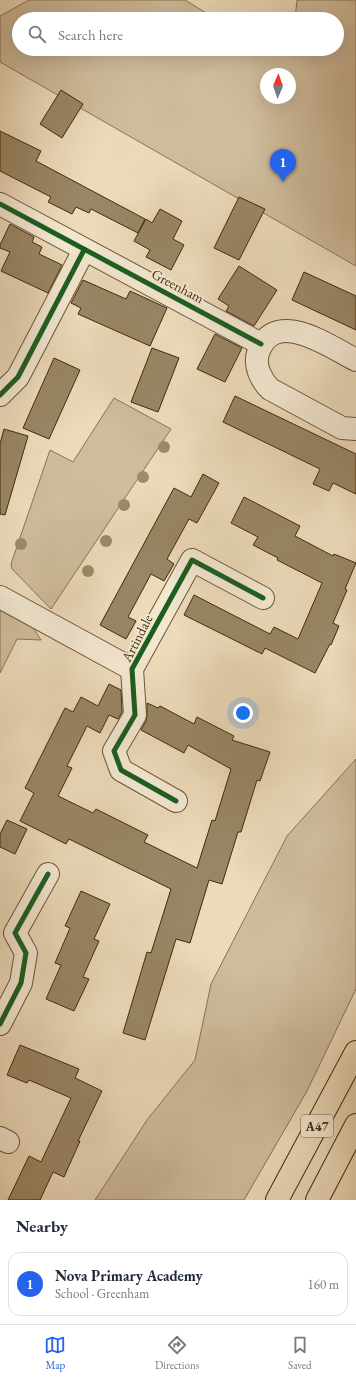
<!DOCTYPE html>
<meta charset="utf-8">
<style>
body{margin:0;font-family:"EB Garamond",serif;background:#f2f2f3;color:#1f2937}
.compass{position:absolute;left:260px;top:68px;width:36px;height:36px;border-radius:50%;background:#fff;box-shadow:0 4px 16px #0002;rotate:2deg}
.you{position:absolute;left:243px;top:713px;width:14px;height:14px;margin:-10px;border:3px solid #fff;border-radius:50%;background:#1a73e8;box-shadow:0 0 0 6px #1a73e833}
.badge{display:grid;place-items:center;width:26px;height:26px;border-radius:50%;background:#2563eb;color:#fff;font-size:13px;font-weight:700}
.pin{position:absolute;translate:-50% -33px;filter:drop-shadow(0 1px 2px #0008)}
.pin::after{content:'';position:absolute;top:21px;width:14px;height:12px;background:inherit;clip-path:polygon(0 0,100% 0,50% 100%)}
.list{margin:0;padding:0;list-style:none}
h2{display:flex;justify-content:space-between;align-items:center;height:52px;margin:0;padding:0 16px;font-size:17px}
h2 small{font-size:13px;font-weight:400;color:#747a83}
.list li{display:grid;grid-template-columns:26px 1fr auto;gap:12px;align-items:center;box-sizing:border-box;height:64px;margin:0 8px 8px;padding:0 8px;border:1px solid #e0e1e3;border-radius:12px}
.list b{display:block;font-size:15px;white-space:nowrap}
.list p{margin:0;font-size:13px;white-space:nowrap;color:#747a83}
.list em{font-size:13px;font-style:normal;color:#747a83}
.icon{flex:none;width:22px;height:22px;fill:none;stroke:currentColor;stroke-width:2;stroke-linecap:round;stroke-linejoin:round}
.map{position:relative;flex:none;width:356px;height:1200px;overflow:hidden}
.search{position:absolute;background:#fff;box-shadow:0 4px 16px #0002;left:12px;right:12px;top:12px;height:44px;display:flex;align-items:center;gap:10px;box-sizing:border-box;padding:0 14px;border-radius:22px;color:#747a83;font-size:15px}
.sheet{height:124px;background:#fff}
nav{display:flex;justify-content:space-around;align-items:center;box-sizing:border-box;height:56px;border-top:1px solid #e0e1e3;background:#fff;font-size:11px;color:#747a83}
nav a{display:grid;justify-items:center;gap:2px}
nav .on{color:#2563eb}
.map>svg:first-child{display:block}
.green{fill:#cfbc9c;stroke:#887452;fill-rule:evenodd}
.building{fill:#998665;stroke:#402b08}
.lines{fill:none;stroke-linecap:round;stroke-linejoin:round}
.street-casing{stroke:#6b5734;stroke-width:24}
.highway-casing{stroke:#402b08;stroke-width:24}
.street{stroke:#f3e7d2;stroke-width:22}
.highway{stroke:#ecdaba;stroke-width:22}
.cycleway-casing{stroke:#f3e7d2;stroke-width:8}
.cycleway{stroke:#1b5e20;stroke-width:5}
.tree{fill:#9d8a69}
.labels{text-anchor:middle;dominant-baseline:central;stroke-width:4;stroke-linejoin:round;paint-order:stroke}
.shield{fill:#f3e7d2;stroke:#766345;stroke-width:1}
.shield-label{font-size:13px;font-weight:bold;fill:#402b08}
.street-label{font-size:14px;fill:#402b08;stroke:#f3e7d2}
</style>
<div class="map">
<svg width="356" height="1200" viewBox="0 0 356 1200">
<rect width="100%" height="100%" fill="#ecdaba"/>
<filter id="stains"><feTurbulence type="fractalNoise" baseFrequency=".005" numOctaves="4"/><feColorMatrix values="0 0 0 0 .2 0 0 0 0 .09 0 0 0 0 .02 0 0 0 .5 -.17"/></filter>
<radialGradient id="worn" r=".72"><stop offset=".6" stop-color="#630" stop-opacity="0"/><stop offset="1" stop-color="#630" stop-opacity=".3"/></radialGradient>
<g class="green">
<path d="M29,0H185L211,16L236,19H19V49H337V19H295L297,0H356V266L0,62V16ZM266,74H290V98H266Z"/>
<polygon points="114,398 171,429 51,609 12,569 11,564 50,450 73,462"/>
<polygon points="0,608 30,623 41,640 17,639 0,673"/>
<polygon points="356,759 356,989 307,1091 244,1200 95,1200 147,1120 195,1060 211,984 287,836"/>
</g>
<g class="building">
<polygon points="61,90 83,104 62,138 40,124"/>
<polygon points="0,131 41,151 36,161 145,219 138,233 91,209 89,213 76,207 72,214 48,202 51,197 0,171"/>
<polygon points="239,197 265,209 239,260 214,248"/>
<polygon points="160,209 182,221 173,239 184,245 171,270 146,257 150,250 134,241 146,219 152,223"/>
<polygon points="10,224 34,237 32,242 42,247 39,254 62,265 48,293 1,271 10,252 0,248 0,245"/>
<polygon points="239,266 277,290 254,326 226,311 229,306 218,299"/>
<polygon points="304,272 356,296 356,330 292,300"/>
<polygon points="83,280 126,299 130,291 167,308 150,346 78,314 81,308 71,303"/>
<polygon points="215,334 242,348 225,382 197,369"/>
<polygon points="152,348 179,358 158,412 131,402"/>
<polygon points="54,358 80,370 49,439 23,428"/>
<polygon points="235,396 356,454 356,494 333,483 329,491 313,484 320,469 223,422"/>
<polygon points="4,429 28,436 5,515 0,514 0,444"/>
<polygon points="203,474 219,483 197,523 189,519 167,559 174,564 164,581 151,574 128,617 136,621 126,639 100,625 174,488 191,497"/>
<polygon points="244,497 300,526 295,536 333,556 334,554 356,563 345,589 347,590 333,623 339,626 331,645 330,644 315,673 265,648 262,654 184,615 194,595 270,634 274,627 298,639 322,583 277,560 278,558 253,545 258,537 231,523"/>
<polygon points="109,684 121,690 122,712 118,719 109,715 100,733 87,726 67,766 72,768 58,796 93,813 96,809 148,835 144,842 197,868 212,820 215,821 231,769 188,745 184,753 141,730 146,721 147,715 147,703 158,708 160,706 194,724 197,717 234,736 232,740 270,752 260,781 257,780 241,832 238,832 222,884 209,880 190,943 176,939 145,1040 123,1033 147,952 151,953 171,889 69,839 66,844 20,821 34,793 25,788 65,708 73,712 81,697 98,706"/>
<polygon points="7,820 27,829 15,854 0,847 0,834"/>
<polygon points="81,891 110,904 94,939 99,941 83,977 89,979 74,1011 46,999 61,965 55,963 70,928 65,926"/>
<polygon points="20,1045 79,1069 75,1078 102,1091 78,1141 80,1141 64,1177 53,1172 40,1200 8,1200 29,1156 41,1162 71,1098 29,1080 27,1083 7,1075"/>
</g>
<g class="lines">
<defs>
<g id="street">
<polyline points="0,204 261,344"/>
<path d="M356,360C330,347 274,306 258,353C254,366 261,380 270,389L342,428L356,429"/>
<polyline points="0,395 18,377 84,250"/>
<polyline points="0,597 132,669"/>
<polyline points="176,801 121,770 114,751 135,715 132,669 192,560 263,598"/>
<polyline points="0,1024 21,983 26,953 15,933 48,874"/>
<polyline points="0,1138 8,1142"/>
</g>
<g id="highway">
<polyline points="277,1200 356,1052"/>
<polyline points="317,1200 356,1125"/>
</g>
</defs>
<use href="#street" class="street-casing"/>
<use href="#highway" class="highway-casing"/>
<use href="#street" class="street"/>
<use href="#highway" class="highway"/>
<defs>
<g id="cycleway">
<polyline points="0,204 261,344"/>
<polyline points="0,395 18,377 84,250"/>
<polyline points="176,801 121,770 114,751 135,715 132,669 192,560 263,598"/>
<polyline points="0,1024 21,983 26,953 15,933 48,874"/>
</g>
</defs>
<use href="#cycleway" class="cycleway-casing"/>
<use href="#cycleway" class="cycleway"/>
</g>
<g class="tree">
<circle cx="164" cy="447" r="6"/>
<circle cx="143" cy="477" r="6"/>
<circle cx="124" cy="505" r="6"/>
<circle cx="106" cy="541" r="6"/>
<circle cx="21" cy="544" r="6"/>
<circle cx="88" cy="571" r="6"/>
</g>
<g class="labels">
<rect class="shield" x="301" y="1115" width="32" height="22" rx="3"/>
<g class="shield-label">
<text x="317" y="1126">A47</text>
</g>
<g class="street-label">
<text transform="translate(178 286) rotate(28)">Greenham</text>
<text transform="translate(137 638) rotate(-63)">Artindale</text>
</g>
</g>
<rect width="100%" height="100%" filter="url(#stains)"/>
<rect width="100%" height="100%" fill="url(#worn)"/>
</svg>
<svg class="compass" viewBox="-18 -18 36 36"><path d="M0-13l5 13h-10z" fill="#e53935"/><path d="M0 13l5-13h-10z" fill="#747a83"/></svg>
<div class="you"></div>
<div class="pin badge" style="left:283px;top:182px">1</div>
<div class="search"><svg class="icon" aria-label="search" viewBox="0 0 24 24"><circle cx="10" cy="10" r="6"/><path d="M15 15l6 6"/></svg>Search here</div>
</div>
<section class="sheet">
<h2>Nearby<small></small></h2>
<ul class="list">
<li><span class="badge">1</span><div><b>Nova Primary Academy</b><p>School · Greenham</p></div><em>160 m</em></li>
</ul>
</section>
<nav>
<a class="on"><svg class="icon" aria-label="map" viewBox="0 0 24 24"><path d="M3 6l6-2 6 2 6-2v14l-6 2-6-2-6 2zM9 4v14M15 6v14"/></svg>Map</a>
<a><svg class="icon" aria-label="directions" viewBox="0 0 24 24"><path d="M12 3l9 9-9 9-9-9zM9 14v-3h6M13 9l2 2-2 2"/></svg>Directions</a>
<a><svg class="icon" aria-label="saved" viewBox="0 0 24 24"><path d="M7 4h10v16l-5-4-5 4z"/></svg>Saved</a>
</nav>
